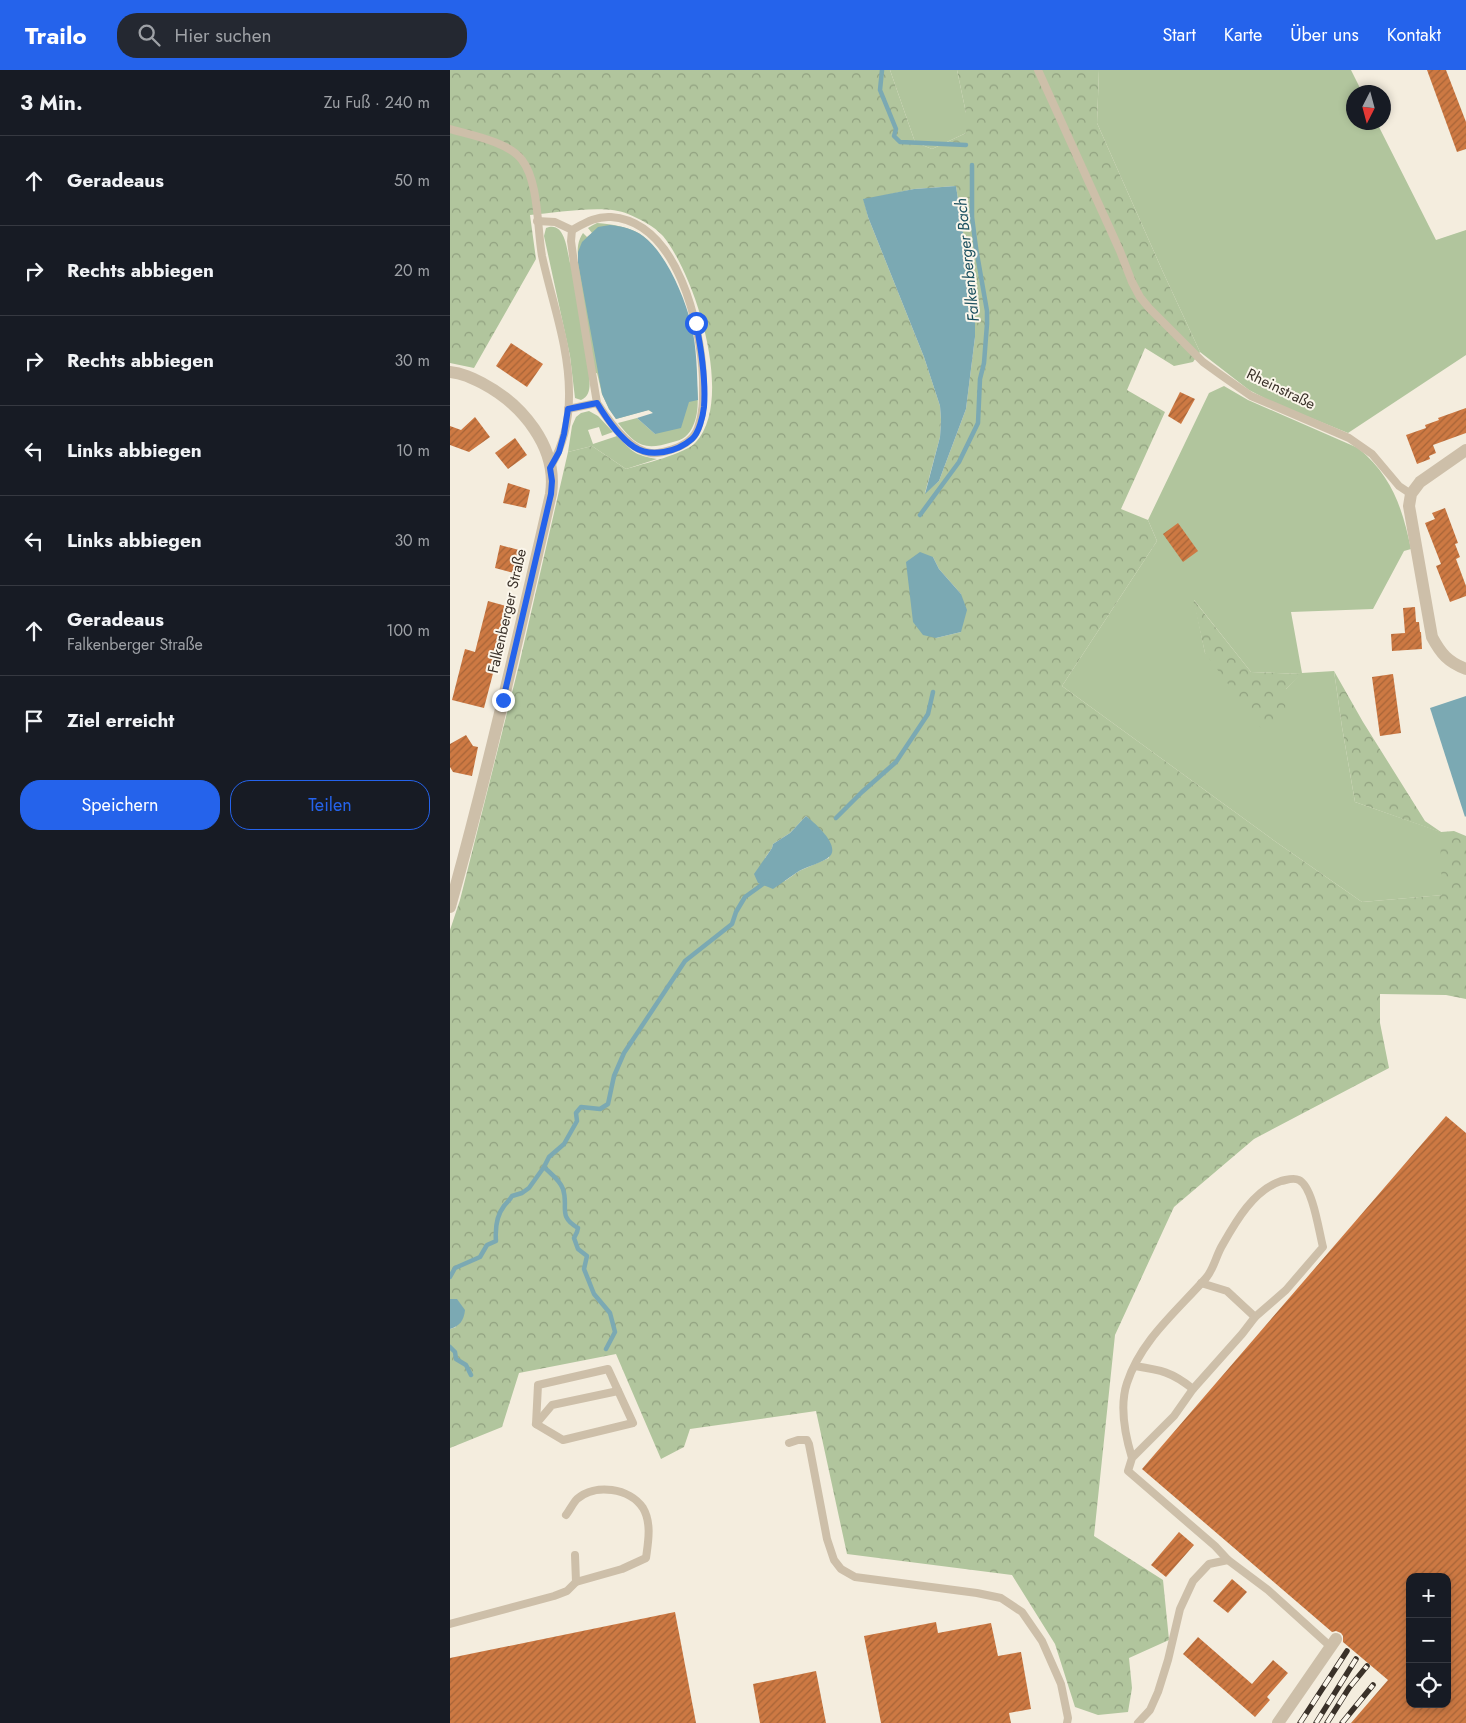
<!DOCTYPE html>
<html lang="de">
<meta charset="utf-8">
<style>
body{margin:0;font-family:Jost,sans-serif;background:#242831;color:#f1f3f6}
.controls{position:absolute;right:15px;bottom:15px;display:grid;overflow:hidden;border-radius:10px;box-shadow:0 2px 8px #0003}
.controls button{width:45px;height:45px;display:grid;place-items:center;padding:0;border:0;border-bottom:1px solid #363941;background:#171b24;color:#f1f3f6;font:25px sans-serif}
.compass{position:absolute;left:896px;top:15px;width:45px;height:45px;border-radius:50%;background:#171b24;box-shadow:0 2px 8px #0003;rotate:186deg}
.stop{position:absolute;width:15px;height:15px;margin:-11px;border:4px solid #2563eb;border-radius:50%;background:#fff}
.stop.end{background:#2563eb;border-color:#fff;box-shadow:0 1px 5px #0008}
.list{margin:0;padding:0;list-style:none}
h2{display:flex;justify-content:space-between;align-items:center;height:65px;margin:0;padding:0 20px;font-size:21px}
h2 small{font-size:16px;font-weight:400;color:#9ea1a6}
.list li{display:grid;grid-template-columns:32px 1fr auto;gap:15px;align-items:center;box-sizing:border-box;height:90px;padding:0 20px;border-top:1px solid #363941}
.list b{display:block;font-size:19px;white-space:nowrap}
.list p{margin:0;font-size:16px;white-space:nowrap;color:#9ea1a6}
.list em{font-size:16px;font-style:normal;color:#9ea1a6}
.actions{display:flex;gap:10px;padding:15px 20px}
.actions a{flex:1;padding:11px 0;border:1px solid #2563eb;border-radius:20px;text-align:center;font-size:18px;color:#2563eb}
.actions .main{background:#2563eb;color:#fff}
.icon{flex:none;width:28px;height:28px;fill:none;stroke:currentColor;stroke-width:2;stroke-linecap:round;stroke-linejoin:round}
.map{position:relative;flex:none;width:1016px;height:1653px;overflow:hidden}
header{display:flex;align-items:center;gap:30px;box-sizing:border-box;height:70px;padding:0 25px;background:#2563eb;color:#fff}
header strong{font-size:24px}
nav{display:flex;gap:28px;margin-inline-start:auto;font-size:18px}
.search{width:350px;height:45px;background:#242831;display:flex;align-items:center;gap:12px;box-sizing:border-box;padding:0 18px;border-radius:20px;color:#9ea1a6;font-size:19px}
main{display:flex}
aside{flex:1;background:#171b24}
.map>svg:first-child{display:block}
.grass{fill:#b1c59d;fill-rule:evenodd}
.forest{fill:url(#forest-crowns);fill-rule:evenodd}
.water{fill:#7ba9b3}
.lines{fill:none;stroke-linecap:round;stroke-linejoin:round}
.stream{stroke:#7ba9b3;stroke-width:4.5}
.building{fill:url(#building-hatch);fill-rule:evenodd}
.lane{stroke:#cdbfa9;stroke-width:8}
.street{stroke:#cdbfa9;stroke-width:12}
.rail-casing{stroke:#3a3129;stroke-width:5.5}
.rail{stroke:#fbf6eb;stroke-width:4;stroke-dasharray:11;stroke-linecap:butt}
.route{stroke:#2563eb;stroke-width:6}
.labels{text-anchor:middle;dominant-baseline:central;stroke-width:4;stroke-linejoin:round;paint-order:stroke}
.street-label{font-size:15px;fill:#3a3129;stroke:#fbf6eb}
.water-label{font-size:16px;font-style:italic;fill:#1b505f;stroke:#fbf6eb}
</style>
<header>
<strong>Trailo</strong>
<div class="search"><svg class="icon" aria-label="search" viewBox="0 0 24 24"><circle cx="10" cy="10" r="6"/><path d="M15 15l6 6"/></svg>Hier suchen</div>
<nav><a>Start</a><a>Karte</a><a>Über uns</a><a>Kontakt</a></nav>
</header>
<main>
<aside>
<h2>3 Min.<small>Zu Fuß · 240 m</small></h2>
<ul class="list">
<li><svg class="icon" aria-label="ahead" viewBox="0 0 24 24"><path d="M12 20V5M6 11l6-6 6 6"/></svg><div><b>Geradeaus</b></div><em>50 m</em></li>
<li><svg class="icon" aria-label="right" viewBox="0 0 24 24"><path d="M7 20v-9h11M14 6l5 5-5 5"/></svg><div><b>Rechts abbiegen</b></div><em>20 m</em></li>
<li><svg class="icon" aria-label="right" viewBox="0 0 24 24"><path d="M7 20v-9h11M14 6l5 5-5 5"/></svg><div><b>Rechts abbiegen</b></div><em>30 m</em></li>
<li><svg class="icon" aria-label="left" viewBox="0 0 24 24"><path d="M17 20v-9H6M10 6l-5 5 5 5"/></svg><div><b>Links abbiegen</b></div><em>10 m</em></li>
<li><svg class="icon" aria-label="left" viewBox="0 0 24 24"><path d="M17 20v-9H6M10 6l-5 5 5 5"/></svg><div><b>Links abbiegen</b></div><em>30 m</em></li>
<li><svg class="icon" aria-label="ahead" viewBox="0 0 24 24"><path d="M12 20V5M6 11l6-6 6 6"/></svg><div><b>Geradeaus</b><p>Falkenberger Straße</p></div><em>100 m</em></li>
<li><svg class="icon" aria-label="arrive" viewBox="0 0 24 24"><path d="M6 21V4h12l-3 4 3 4H6"/></svg><div><b>Ziel erreicht</b></div></li>
</ul>
<div class="actions"><a class="main">Speichern</a><a>Teilen</a></div>
</aside>
<div class="map">
<svg width="1016" height="1653" viewBox="0 0 1016 1653">
<defs>
<pattern id="forest-crowns" width="20" height="18" patternUnits="userSpaceOnUse" patternTransform="scale(1.25)"><rect width="20" height="18" fill="#b1c59d"/><path d="M2 6a3 3 0 1 1 6 0M12 15a3 3 0 1 1 6 0" fill="none" stroke="#91a180"/></pattern>
<pattern id="building-hatch" width="6" height="6" patternUnits="userSpaceOnUse" patternTransform="scale(1.25)"><rect width="6" height="6" fill="#cd7943"/><path d="M-1 1l2-2M0 6l6-6M5 7l2-2" fill="none" stroke="#a76438"/></pattern>
</defs>
<rect width="100%" height="100%" fill="#f4edde"/>
<g class="grass">
<polygon points="440,0 507,0 516,43 516,63 482,79 465,72"/>
<polygon points="649,0 901,0 912,22 904,22 904,52 927,53 986,170 1016,160 1016,285 898,363 824,333 799,320 750,282 713,202 647,53"/>
<path d="M147,153C162,154 182,157 194,167C207,178 215,192 223,207C241,243 246,275 247,315C248,328 249,343 243,356C239,365 233,370 223,372C194,381 186,376 168,353L187,348L205,364L204,343L198,340L166,349L159,339L152,324L147,303L139,305C140,315 141,326 131,330L125,328L120,286L94,166L96,158C115,150 117,180 120,193L128,192C128,181 126,174 133,163L137,167L142,163L138,158L143,155Z"/>
<path d="M774,316L798,330L908,378C942,406 952,437 961,479L954,481L923,539L841,542L852,603L884,601L892,657L905,732L991,762L993,825L912,832L826,772L612,616L707,471L698,450L759,323ZM744,530L801,602L851,604L836,619L755,583Z"/>
<path d="M139,341L148,346L163,362L152,366L149,357L138,360L143,374L167,366C183,382 184,385 207,389L176,399L142,376L118,382L122,356L126,347L131,343Z"/>
</g>
<g class="forest">
<path d="M0,0H440L465,72L482,79L516,63V43L507,0H649L647,53L713,202L750,282L743,292L724,296L695,278L677,320L715,342L671,439L698,450L707,471L612,616L826,772L912,832L992,825L990,762L905,732L892,657L884,601L913,652L975,751L991,762L1004,761L1016,766V929L996,925L930,924V953L939,998L804,1069L724,1137L665,1265L644,1466L713,1510L719,1570L679,1588L682,1618L678,1642L648,1645L625,1637L605,1574L562,1505L397,1484L366,1341L240,1359L234,1377L211,1389L166,1284L69,1303L52,1357L0,1378V1259L6,1257L2,1229H0V860L10,830L69,595L118,382L142,376L176,399C192,394 236,384 246,372C285,329 245,205 213,166C204,156 190,149 178,144C155,134 107,143 80,145L86,189L24,298L0,293ZM506,116L525,243V267L516,339L489,411L475,423L490,367L491,350L490,336L474,287L418,147L414,130L464,119ZM483,487L489,499L511,524V562L486,568ZM356,746L375,765L379,788L349,801L335,811L315,788L322,778L323,774L340,763Z"/>
<polygon points="743,529 801,602 852,604 836,619 835,652 813,661 755,583"/>
</g>
<g class="water">
<polygon points="506,116 525,243 525,267 516,339 489,411 475,424 490,367 491,350 490,336 474,287 418,147 413,129 464,119"/>
<path d="M160,155C171,156 184,159 193,166C216,183 234,226 241,253C247,278 247,304 248,330L239,332L231,358L205,364L187,348L203,343L199,340L166,349L159,339L152,324L128,192V182L132,172L148,157Z"/>
<polygon points="470,482 483,487 489,499 511,524 517,540 511,562 486,568 473,565 463,552 456,492"/>
<polygon points="1016,626 1016,746 1015,747 980,638"/>
<path d="M356,746C365,753 390,775 380,786C375,792 356,797 349,801C340,807 332,813 323,819L308,813L304,804L322,778L323,774L340,763Z"/>
<path d="M0,1229H7L15,1240C14,1250 10,1256 0,1259Z"/>
</g>
<g class="lines">
<g class="stream">
<polyline points="432,0 430,20 446,59 444,66 450,72 516,75"/>
<polyline points="470,445 509,392 528,353 530,309 534,293 537,254 537,241 526,178 522,147 522,95"/>
<polyline points="386,748 412,722 446,692 478,644 483,622"/>
<path d="M94,1097C100,1103 110,1110 113,1119C119,1137 107,1146 128,1158L127,1162L124,1168L128,1179L137,1186L134,1199L144,1224L160,1243L165,1262L156,1279"/>
<path d="M0,1207L5,1198L30,1187L37,1175L46,1171C45,1158 47,1145 54,1136C57,1132 60,1130 62,1126L72,1123L79,1118L94,1097L99,1087L114,1074L127,1051L126,1043L131,1037L150,1039L158,1034L164,1006L174,983L235,891L282,854L286,842L295,827L317,811"/>
<polyline points="0,1277 5,1282 6,1289 16,1295 21,1305"/>
</g>
</g>
<g class="building">
<polygon points="977,0 996,0 1016,52 1016,79 1007,82"/>
<polygon points="61,273 93,294 77,317 46,296"/>
<polygon points="730,322 745,329 731,354 718,346"/>
<polygon points="1016,338 1016,363 983,375 986,383 979,386 980,389 967,394 956,365 976,358 975,355 989,350 988,348"/>
<polygon points="25,347 40,367 19,382 0,375 0,356 11,360"/>
<polygon points="65,368 77,385 58,399 45,383"/>
<polygon points="58,413 80,420 76,438 53,433"/>
<polygon points="995,438 1008,473 1005,474 1010,487 1006,489 1016,516 1016,526 1000,532 986,496 991,494 975,453 985,449 982,443"/>
<polygon points="728,453 748,481 733,492 713,464"/>
<polygon points="50,475 69,480 64,503 45,498"/>
<polygon points="38,531 56,536 44,587 47,588 34,638 2,630 15,579 25,582"/>
<polygon points="965,537 966,552 969,552 970,562 971,562 972,579 942,581 941,564 955,563 953,538"/>
<polygon points="943,604 951,663 930,666 922,607"/>
<polygon points="16,665 23,676 28,677 22,706 3,702 0,697 0,674"/>
<path d="M996,1046L1016,1063V1653H901L938,1610L893,1572V1566L891,1563L886,1561L882,1562L692,1399ZM960,1507H997V1634H960Z"/>
<polygon points="729,1462 744,1475 716,1507 701,1495"/>
<polygon points="782,1509 797,1522 778,1543 763,1531"/>
<polygon points="225,1542 246,1653 0,1653 0,1588"/>
<polygon points="486,1552 488,1563 541,1553 548,1586 571,1582 581,1639 559,1643 561,1653 431,1653 414,1566"/>
<polygon points="748,1567 802,1614 823,1590 838,1603 817,1627 820,1630 805,1647 733,1584"/>
<polygon points="366,1601 376,1653 310,1653 303,1614"/>
</g>
<g class="lines">
<g class="lane">
<polyline points="588,0 670,181 682,212 690,227 699,238 753,292 771,305 801,326 899,368 922,384 949,416 961,424"/>
<path d="M0,59C21,65 59,72 72,90C89,112 87,158 92,186C102,232 120,279 119,327C119,352 113,375 101,396"/>
<polyline points="87,151 105,152 122,160 121,171 124,193 147,333 118,339"/>
<path d="M122,160C135,153 146,146 161,147C228,152 251,256 253,309C253,326 254,341 248,358C244,369 235,375 223,379C217,381 209,384 201,383C179,381 158,350 147,333"/>
<polyline points="751,1213 777,1221 805,1247"/>
<path d="M685,1296C711,1300 722,1302 743,1319"/>
<polygon points="158,1299 183,1353 113,1370 86,1354 88,1315"/>
<polyline points="86,1354 102,1335 168,1321"/>
<polyline points="339,1373 348,1370 357,1370 359,1374 377,1469 384,1490 391,1499 405,1507 527,1523 551,1528 572,1542 592,1571 611,1614 618,1648 617,1653"/>
<path d="M682,1388C675,1365 669,1337 677,1313C691,1270 727,1241 756,1208C764,1199 766,1185 773,1174C786,1151 804,1120 831,1111C837,1110 843,1107 849,1110C863,1117 869,1162 873,1177L836,1220L805,1247L792,1264L743,1319L724,1346L682,1388L678,1401L765,1476L778,1490"/>
<path d="M116,1445C120,1440 123,1433 127,1429C145,1413 180,1418 193,1438C202,1453 198,1473 196,1488L172,1499L126,1512"/>
<polyline points="0,1554 104,1526 117,1521 126,1512 125,1485"/>
<polyline points="688,1653 700,1640 708,1622 718,1590 730,1539 743,1511 759,1494 778,1490 818,1520 881,1577"/>
</g>
<g class="street">
<path d="M0,302C12,303 22,308 32,313C72,334 108,377 101,424C69,563 38,701 0,837"/>
<path d="M1016,380L970,412L961,424L959,436L982,567C991,584 998,592 1016,599"/>
<polyline points="828,1653 886,1569"/>
</g>
<defs>
<g id="rail">
<polyline points="850,1653 897,1581"/>
<polyline points="866,1653 906,1589"/>
<polyline points="877,1653 899,1618 917,1596"/>
<polyline points="892,1653 923,1615"/>
</g>
</defs>
<use href="#rail" class="rail-casing"/>
<use href="#rail" class="rail"/>
</g>
<g class="lines">
<path class="route" d="M53,630L101,424L102,411L100,398L109,382L114,364L118,339L147,333C156,348 169,367 184,377C201,388 227,382 242,369C249,363 253,346 254,337C256,311 251,278 246,253"/>
</g>
<g class="labels">
<g class="street-label">
<text transform="translate(831 319) rotate(26)">Rheinstraße</text>
<text transform="translate(57 541) rotate(-77)">Falkenberger Straße</text>
</g>
<g class="water-label">
<text transform="translate(517 190) rotate(-96)">Falkenberger Bach</text>
</g>
</g>
</svg>
<div class="controls">
<button>+</button>
<button>−</button>
<button><svg class="icon" aria-label="locate" viewBox="0 0 24 24"><circle cx="12" cy="12" r="6"/><path d="M12 2v4M12 18v4M2 12h4M18 12h4"/></svg></button>
</div>
<svg class="compass" viewBox="-18 -18 36 36"><path d="M0-13l5 13h-10z" fill="#e53935"/><path d="M0 13l5-13h-10z" fill="#9ea1a6"/></svg>
<div class="stop" style="left:246px;top:253px"></div>
<div class="stop end" style="left:53px;top:630px"></div>
</div>
</main>
